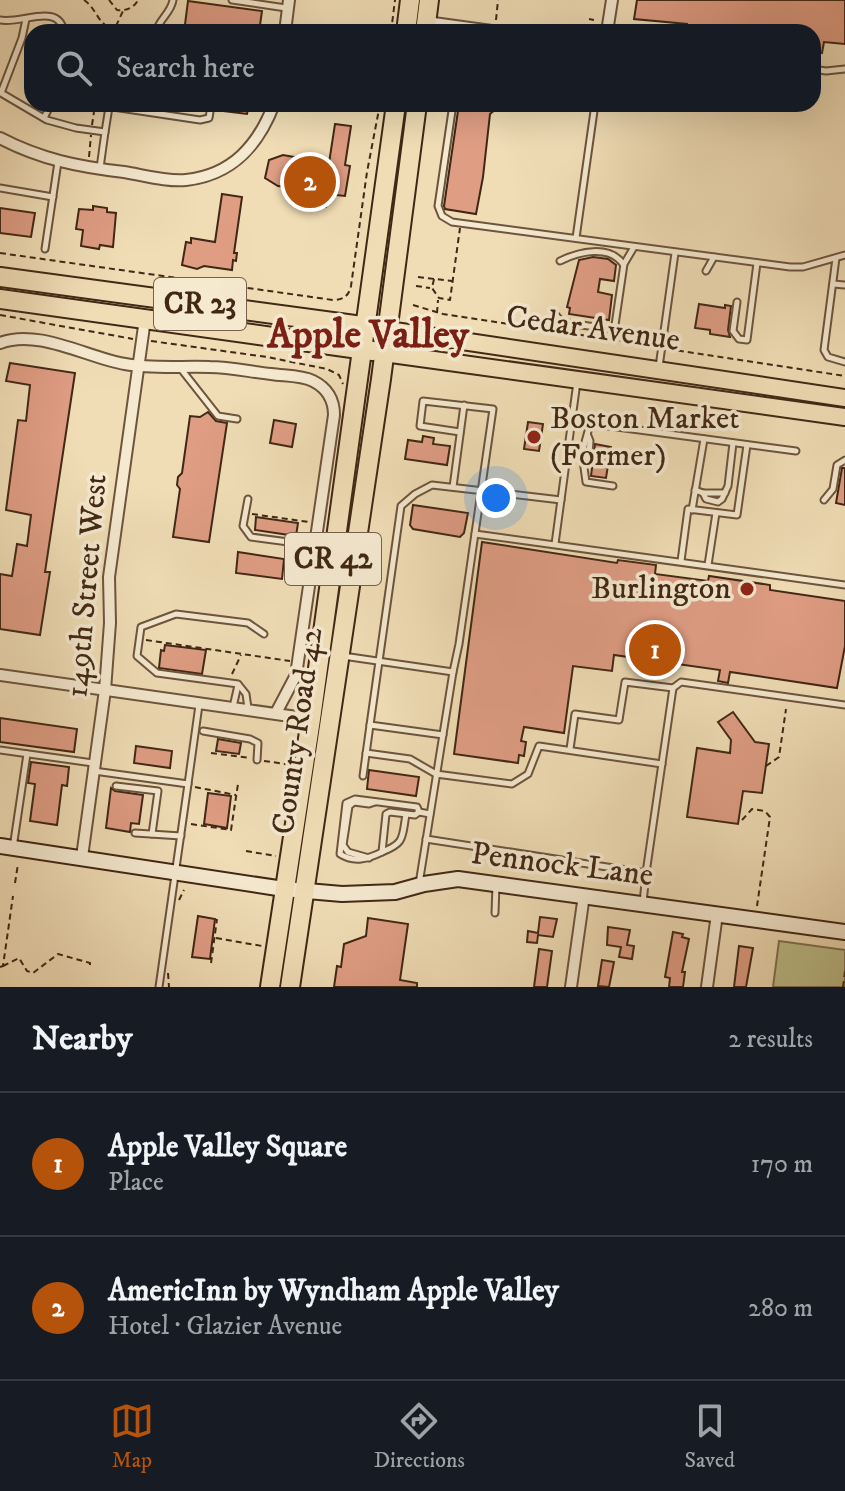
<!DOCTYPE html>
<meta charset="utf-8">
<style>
body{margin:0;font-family:"IM FELL DW Pica",serif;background:#20242c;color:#f1f3f6}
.you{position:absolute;left:496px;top:498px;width:28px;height:28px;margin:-20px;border:6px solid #fff;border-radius:50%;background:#1a73e8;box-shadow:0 0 0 12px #1a73e833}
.badge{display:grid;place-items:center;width:52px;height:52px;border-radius:50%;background:#b45309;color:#fff;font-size:26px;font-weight:700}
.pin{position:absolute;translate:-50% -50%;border:4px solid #fff;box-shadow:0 2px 8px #0006}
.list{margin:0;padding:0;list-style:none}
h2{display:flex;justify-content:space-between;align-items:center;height:104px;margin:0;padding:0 32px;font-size:34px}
h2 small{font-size:26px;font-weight:400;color:#9ea1a6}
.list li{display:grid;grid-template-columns:52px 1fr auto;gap:24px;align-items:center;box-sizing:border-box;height:144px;padding:0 32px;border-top:2px solid #363941}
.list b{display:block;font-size:30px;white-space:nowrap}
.list p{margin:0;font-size:26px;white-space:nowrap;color:#9ea1a6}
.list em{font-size:26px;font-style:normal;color:#9ea1a6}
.icon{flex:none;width:44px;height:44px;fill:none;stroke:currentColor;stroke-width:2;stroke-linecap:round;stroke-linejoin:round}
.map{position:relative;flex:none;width:845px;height:987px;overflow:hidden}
.search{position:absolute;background:#171b24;box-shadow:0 8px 32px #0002;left:24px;right:24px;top:24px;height:88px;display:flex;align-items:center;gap:20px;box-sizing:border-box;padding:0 28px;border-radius:24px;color:#9ea1a6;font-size:30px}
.sheet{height:392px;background:#171b24}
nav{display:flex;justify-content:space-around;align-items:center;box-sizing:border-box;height:112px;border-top:2px solid #363941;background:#171b24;font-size:22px;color:#9ea1a6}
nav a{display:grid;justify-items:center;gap:4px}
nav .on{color:#b45309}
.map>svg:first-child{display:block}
.green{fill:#bebf8b;stroke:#807350;stroke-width:2}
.building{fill:#df9d84;stroke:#412715;stroke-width:2}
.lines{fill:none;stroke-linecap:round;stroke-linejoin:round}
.lane-casing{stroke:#6d543d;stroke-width:9}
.street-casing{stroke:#6d543d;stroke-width:14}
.secondary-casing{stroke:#412715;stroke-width:18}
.primary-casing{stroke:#412715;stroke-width:20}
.highway-casing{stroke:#412715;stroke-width:22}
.path{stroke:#412715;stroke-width:2;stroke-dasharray:6 4;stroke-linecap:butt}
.lane{stroke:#f5e9d0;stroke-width:5}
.street{stroke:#f5e9d0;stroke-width:10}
.secondary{stroke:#f5e9d0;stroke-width:14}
.primary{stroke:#f0ddb6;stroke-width:16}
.highway{stroke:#f0ddb6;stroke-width:18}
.poi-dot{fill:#8f2418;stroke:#f5e9d0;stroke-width:3}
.labels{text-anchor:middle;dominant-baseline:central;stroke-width:7;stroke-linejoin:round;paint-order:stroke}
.shield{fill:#f5e9d0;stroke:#77614d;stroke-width:2}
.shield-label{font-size:30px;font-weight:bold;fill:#412715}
.street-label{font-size:32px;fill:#412715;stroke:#f5e9d0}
.poi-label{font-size:32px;fill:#412715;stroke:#f5e9d0;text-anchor:start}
.district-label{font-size:40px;font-weight:bold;fill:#7a1f14;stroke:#f5e9d0}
</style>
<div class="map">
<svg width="845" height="987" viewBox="0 0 845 987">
<rect width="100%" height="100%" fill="#f0ddb6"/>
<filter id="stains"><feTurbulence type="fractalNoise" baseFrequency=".0025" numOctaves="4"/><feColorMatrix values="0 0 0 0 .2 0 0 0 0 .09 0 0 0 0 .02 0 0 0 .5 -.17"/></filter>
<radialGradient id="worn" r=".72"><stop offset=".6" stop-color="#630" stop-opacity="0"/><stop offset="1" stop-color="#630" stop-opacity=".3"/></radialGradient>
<polygon class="green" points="779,941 845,950 845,987 773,987"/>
<g class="building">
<polygon points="637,0 845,0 845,44 824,42 822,53 813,51 813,32 686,32 687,24 634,19"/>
<polygon points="188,1 262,11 259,32 184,32"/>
<polygon points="201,104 249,104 247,114 215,110 210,107 201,109"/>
<polygon points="459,104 502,104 490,114 483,177 476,214 445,209 444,206"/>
<polygon points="335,124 351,126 345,165 350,166 345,196 327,194 326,207 318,206 320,192 278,186 265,178 269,160 283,155 329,163"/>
<polygon points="222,194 242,197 234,253 237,253 236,261 233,260 232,270 204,266 197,269 182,265 186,242 191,243 191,238 215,242"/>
<polygon points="93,206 107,208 107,212 116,213 113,247 100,245 99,249 81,246 83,230 76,229 79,209 93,210"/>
<polygon points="0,208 35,213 31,237 0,233"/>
<polygon points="593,257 608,259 616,265 614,281 600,279 598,292 612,295 609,320 569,314 570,308 567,307 579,260"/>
<polygon points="699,304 725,308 725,305 731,306 728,330 730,337 710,334 710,330 695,328"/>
<polygon points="10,363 75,373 45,572 50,572 40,635 0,629 0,574 12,576 17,544 27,546 31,515 6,510 18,420 26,421 30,385 6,381"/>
<polygon points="208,412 216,421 227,423 209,542 173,537 180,489 177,485 178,477 182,473 190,416 200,417"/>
<polygon points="274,420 296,424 292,447 270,443"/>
<polygon points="528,422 543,424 539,451 524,449"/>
<polygon points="423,436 434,438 433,444 450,446 447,465 405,459 408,440 422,442"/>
<polygon points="595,444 611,447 606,478 591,476"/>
<polygon points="842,468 845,468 845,505 836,503"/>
<polygon points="413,505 468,513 464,533 460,537 413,529 410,525"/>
<polygon points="256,517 298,523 296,536 255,530"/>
<polygon points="482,542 617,563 618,560 656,565 655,574 708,581 709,576 770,585 770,590 845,601 845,646 837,688 730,672 728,683 718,681 720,670 614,655 612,671 573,666 564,733 524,727 521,741 526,742 524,756 519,755 518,763 454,754"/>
<polygon points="238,552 284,559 282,579 236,573"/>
<polygon points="165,645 206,650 202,674 159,668 161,650 164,651"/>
<polygon points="733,712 755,742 769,744 762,793 743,791 738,824 687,817 697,748 730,753 731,740 718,722"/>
<polygon points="0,718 77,729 74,752 0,742"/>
<polygon points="218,739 241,743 239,754 216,751"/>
<polygon points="136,746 172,751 170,768 134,763"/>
<polygon points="31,762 69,767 67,786 62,785 57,825 30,821 35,784 28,783"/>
<polygon points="369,770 419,777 416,796 367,789"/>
<polygon points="111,788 115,791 143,795 139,824 131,823 130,832 106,828"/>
<polygon points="208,793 231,796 227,828 204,824"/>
<polygon points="198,916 215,919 210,959 192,957"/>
<polygon points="540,917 557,919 553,937 538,935 537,943 527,942 528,931 538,933"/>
<polygon points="368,918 408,924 400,980 417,983 417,987 334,987 337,966 341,967 344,944 366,936"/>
<polygon points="608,927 630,930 627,945 634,946 632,959 619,957 621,947 607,945"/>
<polygon points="673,932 683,934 682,937 689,939 682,972 685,972 683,987 669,987 670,978 665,977"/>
<polygon points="739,946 753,948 746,987 734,987"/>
<polygon points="539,949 552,951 547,987 534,987"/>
<polygon points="602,960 614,962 609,987 598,986"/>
</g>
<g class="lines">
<defs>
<g id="lane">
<polyline points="232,0 286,8"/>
<polyline points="26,19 22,38 1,93 47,120 76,128 105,132 100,168"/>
<path d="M0,20C23,24 59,2 64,32"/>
<path d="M156,32C159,19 171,13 173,0"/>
<polyline points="813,69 826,71 845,69"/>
<polyline points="93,104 200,120 209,118 210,112"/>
<polyline points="453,104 438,206 442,216 452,222 790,267 803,267 845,255"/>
<polyline points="44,118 51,104"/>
<polyline points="105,132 109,107"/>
<polyline points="0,188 53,197"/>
<polyline points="576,238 595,104"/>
<polyline points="45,249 58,162"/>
<polyline points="836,258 824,350 828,357 845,362"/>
<path d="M560,261C578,252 609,244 623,264"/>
<polyline points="706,271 714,257"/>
<polyline points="833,284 845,285"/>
<polyline points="737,302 733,331 739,339 747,340 757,263"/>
<polyline points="553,312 561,321 568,323 609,329 615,325 624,264 634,247"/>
<polyline points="659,367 675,253"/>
<polyline points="181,369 218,416 237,419"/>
<polyline points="572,421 796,451"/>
<polyline points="590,424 582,453 586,482 613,486"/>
<polyline points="584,458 589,454 590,441 588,436"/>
<polyline points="453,487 464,405"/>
<polyline points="695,490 703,493 706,499 718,502 722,499 728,486 733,443"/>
<polyline points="703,493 725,493"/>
<polyline points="248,499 243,526 251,537 296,543"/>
<polyline points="824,500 833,489 837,465 845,460"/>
<polyline points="692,510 704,439"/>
<polyline points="475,534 845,585"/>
<polyline points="555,544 577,382"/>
<polyline points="681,561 688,509 737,515 747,445"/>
<polyline points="708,565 716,513"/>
<polyline points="343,656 453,672"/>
<polyline points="673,688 681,682 845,705"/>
<polyline points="233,707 238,685"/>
<polyline points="248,708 246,694 238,684 157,673 137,656 141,627 176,614 248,623 264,634"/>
<polyline points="203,731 250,739 258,743 257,760"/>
<polyline points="443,735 370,725 401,506 415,494 432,485 561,500"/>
<polyline points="0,750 93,763"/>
<polyline points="366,753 410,759 436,774 512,784 528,774 539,746 662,764"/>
<polyline points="94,771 188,784 199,705"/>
<polyline points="363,776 370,725"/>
<polyline points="116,786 158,791 152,834"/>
<path d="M406,814C402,838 405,843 382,852L386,814L390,812L415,815L419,812L430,814"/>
<polyline points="135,833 181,836"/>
<polyline points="426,839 646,873 673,688 625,682 619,720 575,714 570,749"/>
<polyline points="13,848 27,754"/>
<path d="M382,852C368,859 354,863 340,854L346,803L355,799L417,807L419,812"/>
<polyline points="369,858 348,852 343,845 349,806 354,802 369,804 375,802"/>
<polyline points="419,884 453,672 459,644 493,409 423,401 420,426 460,432"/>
<polyline points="643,903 646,873"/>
<polyline points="495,913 496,885"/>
<polyline points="159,987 188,784"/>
</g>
<g id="street">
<polyline points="426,22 499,32"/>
<polyline points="285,32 289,0"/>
<polyline points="607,32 612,0"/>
<path d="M0,138C40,159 79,167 124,172C143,175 167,182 186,180C232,175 258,146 274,104"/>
<path d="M0,343C38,328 88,358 125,364C153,369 181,366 210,367C230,367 251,372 271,374C284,376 301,375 313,381C327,388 334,400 334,415L296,675L276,713"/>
<polyline points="0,675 311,719"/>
<polyline points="82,857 105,690 110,623 109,577 145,319"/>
<polyline points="571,987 584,895"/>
<polyline points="707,987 717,914"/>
</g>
<polyline id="secondary" points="0,846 284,889 342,894 395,892 424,884 458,879 845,932"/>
<g id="primary">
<polyline points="388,330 845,398"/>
<polyline points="384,353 845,417"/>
</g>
<g id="highway">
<polyline points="406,32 410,0"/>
<polyline points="425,32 429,0"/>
<polyline points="0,277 377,328"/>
<polyline points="0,299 373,351"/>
<polyline points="270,987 311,719 396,104"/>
<polyline points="290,987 381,379 417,104"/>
</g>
</defs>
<use href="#lane" class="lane-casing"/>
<use href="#street" class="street-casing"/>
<use href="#secondary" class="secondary-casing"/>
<use href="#primary" class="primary-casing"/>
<use href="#highway" class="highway-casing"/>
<g class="path">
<path d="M84,0C96,8 97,22 110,28"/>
<path d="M109,0L117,10C126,11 134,8 138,0"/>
<polyline points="589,19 594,20"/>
<polyline points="496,20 498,0"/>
<polyline points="116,26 123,11"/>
<polyline points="391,32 395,0"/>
<polyline points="92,125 94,112"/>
<polyline points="89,157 91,135"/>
<path d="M0,253L333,300C343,300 349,296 351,286L367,172L380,104"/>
<polyline points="418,277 452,281"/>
<polyline points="434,279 432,288 439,298 450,300 460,228"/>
<polyline points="416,286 430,288"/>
<polyline points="413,305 443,314 654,346"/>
<polyline points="437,313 438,300"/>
<polyline points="0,315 133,339"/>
<polyline points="151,341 267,357 327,369 339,375 343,384"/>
<polyline points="668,349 845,376"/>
<polyline points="252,514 309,522"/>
<polyline points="146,640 290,661"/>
<polyline points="232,674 241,655"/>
<polyline points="211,753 250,758"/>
<polyline points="264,761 286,764"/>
<polyline points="766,766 779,757 786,709"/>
<polyline points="195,787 236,795"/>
<polyline points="742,820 752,809 765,811 770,817 757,906"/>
<polyline points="191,824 231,830 238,784"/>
<polyline points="246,851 276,856"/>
<polyline points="15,883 18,864"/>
<polyline points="179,900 184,890"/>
<polyline points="216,938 262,946"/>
<polyline points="211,963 217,919"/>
<polyline points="3,966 19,958 27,971 33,973 58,954 90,963 90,966"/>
<polyline points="0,967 3,966 13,896"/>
<polyline points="168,973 169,987"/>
<polyline points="843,987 845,971"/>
</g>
<use href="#lane" class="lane"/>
<use href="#street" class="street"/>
<use href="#secondary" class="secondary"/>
<use href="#primary" class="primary"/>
<use href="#highway" class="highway"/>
</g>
<g class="poi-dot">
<circle cx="534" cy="437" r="8"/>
<circle cx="747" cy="589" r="8"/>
</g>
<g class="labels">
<g class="shield">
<rect x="154" y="278" width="92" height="52" rx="6"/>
<rect x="285" y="533" width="96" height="52" rx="6"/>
</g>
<g class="shield-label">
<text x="200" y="304">CR 23</text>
<text x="333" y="559">CR 42</text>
</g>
<g class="street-label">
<text transform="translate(593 329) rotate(8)">Cedar Avenue</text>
<text transform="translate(87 586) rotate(-85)">149th Street West</text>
<text transform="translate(298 731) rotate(-82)">County Road 42</text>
<text transform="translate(562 865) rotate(7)">Pennock Lane</text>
</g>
<g class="poi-label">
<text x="550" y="419">Boston Market<tspan x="550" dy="37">(Former)</tspan></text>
<text x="731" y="589" text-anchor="end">Burlington</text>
</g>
<g class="district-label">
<text x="368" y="336">Apple Valley</text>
</g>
</g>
<rect width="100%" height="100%" filter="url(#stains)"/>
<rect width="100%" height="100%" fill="url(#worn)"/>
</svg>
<div class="you"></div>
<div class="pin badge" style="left:655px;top:650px">1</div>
<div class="pin badge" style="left:310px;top:182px">2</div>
<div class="search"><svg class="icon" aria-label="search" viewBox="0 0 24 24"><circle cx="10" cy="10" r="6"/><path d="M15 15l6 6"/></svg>Search here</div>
</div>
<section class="sheet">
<h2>Nearby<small>2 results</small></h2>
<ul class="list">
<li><span class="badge">1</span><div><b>Apple Valley Square</b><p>Place</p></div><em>170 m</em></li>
<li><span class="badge">2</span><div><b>AmericInn by Wyndham Apple Valley</b><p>Hotel · Glazier Avenue</p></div><em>280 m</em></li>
</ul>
</section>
<nav>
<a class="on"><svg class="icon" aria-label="map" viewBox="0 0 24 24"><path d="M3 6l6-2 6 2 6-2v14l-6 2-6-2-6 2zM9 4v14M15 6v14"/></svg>Map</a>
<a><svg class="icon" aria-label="directions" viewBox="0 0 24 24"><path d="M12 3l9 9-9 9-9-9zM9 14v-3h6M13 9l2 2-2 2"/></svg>Directions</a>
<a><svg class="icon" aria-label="saved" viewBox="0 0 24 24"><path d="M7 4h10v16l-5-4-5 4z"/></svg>Saved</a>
</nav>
